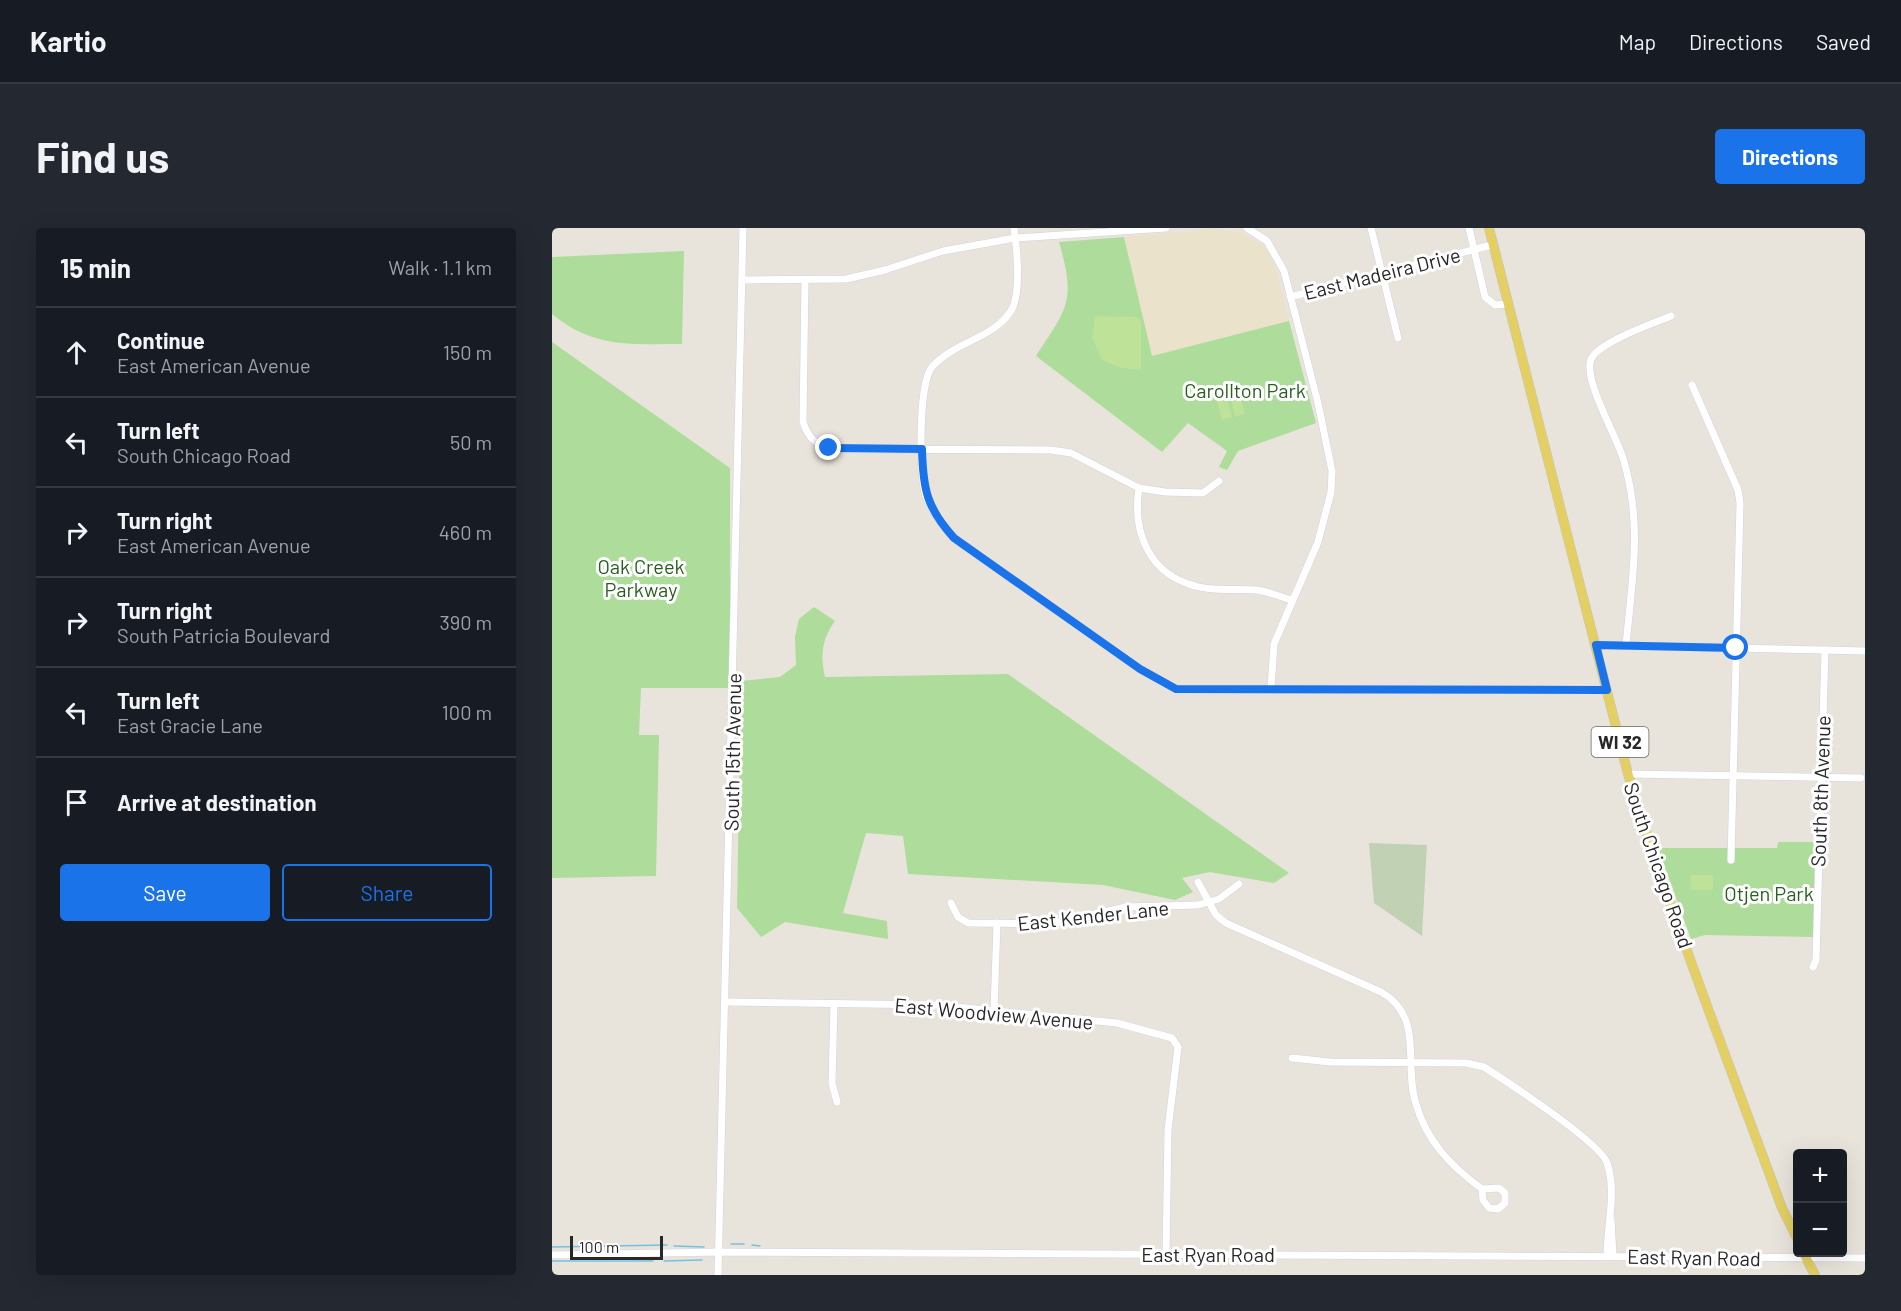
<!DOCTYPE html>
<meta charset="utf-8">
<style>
body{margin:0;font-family:Barlow,sans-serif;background:#242831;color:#f1f3f6}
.controls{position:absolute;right:18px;bottom:18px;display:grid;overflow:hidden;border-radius:6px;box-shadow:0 6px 24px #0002}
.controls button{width:54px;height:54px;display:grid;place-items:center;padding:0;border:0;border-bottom:2px solid #363941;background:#171b24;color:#f1f3f6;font:30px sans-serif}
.scale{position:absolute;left:18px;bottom:15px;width:93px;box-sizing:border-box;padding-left:6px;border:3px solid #282828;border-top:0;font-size:16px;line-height:21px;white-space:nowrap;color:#282828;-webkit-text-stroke:4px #fff;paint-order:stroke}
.stop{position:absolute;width:18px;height:18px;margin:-14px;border:4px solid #1a73e8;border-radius:50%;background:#fff}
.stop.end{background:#1a73e8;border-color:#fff;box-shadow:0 2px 6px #0008}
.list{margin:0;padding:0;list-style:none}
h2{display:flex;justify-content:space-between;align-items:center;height:78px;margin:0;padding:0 24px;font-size:26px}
h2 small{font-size:20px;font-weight:400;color:#9ea1a6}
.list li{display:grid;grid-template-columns:39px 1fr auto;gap:18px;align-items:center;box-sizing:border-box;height:90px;padding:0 24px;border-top:2px solid #363941}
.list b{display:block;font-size:22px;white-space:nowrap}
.list p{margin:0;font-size:20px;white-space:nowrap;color:#9ea1a6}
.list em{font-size:20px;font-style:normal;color:#9ea1a6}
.actions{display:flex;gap:12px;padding:18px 24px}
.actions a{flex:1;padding:14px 0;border:2px solid #1a73e8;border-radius:6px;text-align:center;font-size:21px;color:#1a73e8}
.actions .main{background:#1a73e8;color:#fff}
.icon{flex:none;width:33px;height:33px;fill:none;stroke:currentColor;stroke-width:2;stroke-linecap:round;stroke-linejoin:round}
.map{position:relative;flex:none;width:1313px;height:1047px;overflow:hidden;border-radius:6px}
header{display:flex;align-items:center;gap:36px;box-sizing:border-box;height:84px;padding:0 30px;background:#171b24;border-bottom:2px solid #363941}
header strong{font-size:28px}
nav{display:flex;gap:33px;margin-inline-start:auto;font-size:21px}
.intro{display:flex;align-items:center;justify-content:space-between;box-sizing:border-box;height:144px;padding:0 36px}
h1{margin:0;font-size:42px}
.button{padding:15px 27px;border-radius:6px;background:#1a73e8;color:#fff;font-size:21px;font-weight:700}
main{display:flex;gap:36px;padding:0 36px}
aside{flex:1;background:#171b24;border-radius:6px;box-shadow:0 6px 24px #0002}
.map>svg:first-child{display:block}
.education{fill:#eae2cb}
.green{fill:#addc9b}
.cemetery{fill:#c0d2b3}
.pitch{fill:#bde298}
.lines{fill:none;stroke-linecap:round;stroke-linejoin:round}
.stream{stroke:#76bfe3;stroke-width:1.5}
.minor-casing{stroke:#d0d2e0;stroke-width:8}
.major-casing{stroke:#c3c3c3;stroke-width:10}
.minor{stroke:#fff;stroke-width:7}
.major{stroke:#e4cf65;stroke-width:9}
.route{stroke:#1a73e8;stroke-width:8}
.labels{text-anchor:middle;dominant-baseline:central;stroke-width:6;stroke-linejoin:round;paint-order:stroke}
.shield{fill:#fff;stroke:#686868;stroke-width:1.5}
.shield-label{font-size:18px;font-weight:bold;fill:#282828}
.street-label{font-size:20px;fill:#282828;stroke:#fff}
.park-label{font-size:20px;fill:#285e1f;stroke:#fff}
</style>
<header>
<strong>Kartio</strong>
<nav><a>Map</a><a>Directions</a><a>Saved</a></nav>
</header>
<div class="intro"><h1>Find us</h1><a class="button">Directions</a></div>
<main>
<aside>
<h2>15 min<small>Walk · 1.1 km</small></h2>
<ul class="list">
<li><svg class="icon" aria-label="ahead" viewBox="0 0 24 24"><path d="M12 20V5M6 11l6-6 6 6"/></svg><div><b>Continue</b><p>East American Avenue</p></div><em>150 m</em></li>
<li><svg class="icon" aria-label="left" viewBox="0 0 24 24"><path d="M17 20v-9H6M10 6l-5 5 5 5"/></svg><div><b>Turn left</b><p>South Chicago Road</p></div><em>50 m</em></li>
<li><svg class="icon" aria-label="right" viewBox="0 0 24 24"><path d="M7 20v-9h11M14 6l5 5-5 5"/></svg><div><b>Turn right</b><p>East American Avenue</p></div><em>460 m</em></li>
<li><svg class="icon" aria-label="right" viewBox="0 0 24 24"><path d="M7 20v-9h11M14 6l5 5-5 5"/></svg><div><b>Turn right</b><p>South Patricia Boulevard</p></div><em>390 m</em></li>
<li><svg class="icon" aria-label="left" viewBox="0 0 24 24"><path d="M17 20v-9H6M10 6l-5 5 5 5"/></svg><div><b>Turn left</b><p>East Gracie Lane</p></div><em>100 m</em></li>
<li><svg class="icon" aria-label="arrive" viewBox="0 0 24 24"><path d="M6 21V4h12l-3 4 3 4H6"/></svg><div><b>Arrive at destination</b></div></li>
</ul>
<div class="actions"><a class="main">Save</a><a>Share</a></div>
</aside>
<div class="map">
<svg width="1313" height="1047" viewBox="0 0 1313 1047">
<rect width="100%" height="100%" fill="#e9e4db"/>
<polygon class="education" points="664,1 689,4 713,19 723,38 737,93 600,128 572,9"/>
<g class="green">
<path d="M572,9L600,128L737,93L764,195L686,223L675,242L667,239L675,223L636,195L610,224L484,128C516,79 524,73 507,14Z"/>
<path d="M132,23L130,116C80,116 42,121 0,86V29Z"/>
<polygon points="0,114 178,240 178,460 89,460 87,507 107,507 104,648 0,650"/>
<path d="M262,379L283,393C270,411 268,427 273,449L456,446L737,645L722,655L658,644L630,650L641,664L623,672L551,657L356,646L351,608L314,605L291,685L335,693L336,711L233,694L209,709L185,680L189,453L228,449L244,437L243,409L247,391Z"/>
<polygon points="1226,614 1263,614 1261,709 1153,707 1139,711 1106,620 1225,620"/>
</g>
<polygon class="cemetery" points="817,615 875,617 870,708 822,675"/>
<g class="pitch">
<polygon points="543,88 584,89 589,93 589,142 569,140 550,132 540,110"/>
<polygon points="688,165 693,186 683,189 678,167"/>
<polygon points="674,168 680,189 670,192 664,170"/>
<polygon points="1138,647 1161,647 1161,662 1139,662"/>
</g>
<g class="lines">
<g class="stream">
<polyline points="179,1016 192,1016"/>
<polyline points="200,1017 208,1018"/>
<polyline points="122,1018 152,1019"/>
<polyline points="0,1019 115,1017"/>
<polyline points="0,1033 101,1033"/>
<polyline points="112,1033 150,1032"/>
</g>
<defs>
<g id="minor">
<path d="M462,0C465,20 469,64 460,81C444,110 401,114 380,139C366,156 367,248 374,269C381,286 391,297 402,310L588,441L624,461L1055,462"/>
<polyline points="695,0 715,13 732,43 766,175 780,243 779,264 766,314 722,416 719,460"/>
<polyline points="819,0 846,110"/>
<polyline points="917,0 933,69 943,77 955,76"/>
<polyline points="190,52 294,51 333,42 391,23 463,10 614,0"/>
<path d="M253,52L251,194C256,209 262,215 277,221L499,222L519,225L587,260L613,264L651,265L667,253"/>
<polyline points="738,69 940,17"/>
<polyline points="1140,157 1186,262 1188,275 1179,632"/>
<path d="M587,260C580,304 597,346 643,358C663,364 684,360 704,362C716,363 728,369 740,372"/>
<polyline points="1044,417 1313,423"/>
<path d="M1074,417C1080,352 1091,295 1071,230C1064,207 1031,152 1039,131C1047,114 1100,96 1119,88"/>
<polyline points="1076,546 1309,550"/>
<path d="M646,654L664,687L674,695L829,764C873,789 851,836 864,876C875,914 899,938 930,961L931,972L937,980L946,981L953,975V965L947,960L930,961"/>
<polyline points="399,675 406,689 416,695 499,696 574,679 646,677 667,671 687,656"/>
<polyline points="1261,739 1264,732 1273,422"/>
<polyline points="174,774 384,777 565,795 620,810 626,819 616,902 614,1026"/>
<polyline points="282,776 280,855 285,874"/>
<polyline points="442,783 445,695"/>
<path d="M740,830L778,834L914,835L932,839C954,853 1049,915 1055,935C1065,964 1055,998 1055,1028"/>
<polyline points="1059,992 1061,1028"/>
<polyline points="0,1027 167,1024 1313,1030"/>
<polyline points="166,1047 191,0"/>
</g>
<g id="major">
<path d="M937,0L1076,546C1121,693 1177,836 1230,980L1246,1012"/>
<polyline points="1251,1024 1263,1047"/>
</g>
</defs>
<use href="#minor" class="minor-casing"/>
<use href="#major" class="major-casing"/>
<use href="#minor" class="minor"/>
<use href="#major" class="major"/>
</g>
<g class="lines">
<path class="route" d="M277,220L370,221C371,262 375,280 402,310L588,441L624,461L1055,462L1044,417L1184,420"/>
</g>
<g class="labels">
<rect class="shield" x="1039.5" y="499" width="57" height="30" rx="4.5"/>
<g class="shield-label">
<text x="1068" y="514">WI 32</text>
</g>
<g class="street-label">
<text transform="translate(830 45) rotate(-14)">East Madeira Drive</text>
<text transform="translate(180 524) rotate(-89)">South 15th Avenue</text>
<text transform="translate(1268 563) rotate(-88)">South 8th Avenue</text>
<text transform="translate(1107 637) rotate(71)">South Chicago Road</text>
<text transform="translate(541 687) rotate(-6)">East Kender Lane</text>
<text transform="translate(442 785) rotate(5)">East Woodview Avenue</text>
<text x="656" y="1026">East Ryan Road</text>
<text transform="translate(1142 1029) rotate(1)">East Ryan Road</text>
</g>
<g class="park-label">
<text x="693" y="162">Carollton Park</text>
<text x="89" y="338">Oak Creek<tspan x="89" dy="23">Parkway</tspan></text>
<text x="1217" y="665">Otjen Park</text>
</g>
</g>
</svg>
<div class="controls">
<button>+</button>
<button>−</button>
</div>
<div class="scale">100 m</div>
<div class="stop" style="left:1184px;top:420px"></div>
<div class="stop end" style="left:277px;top:220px"></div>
</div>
</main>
